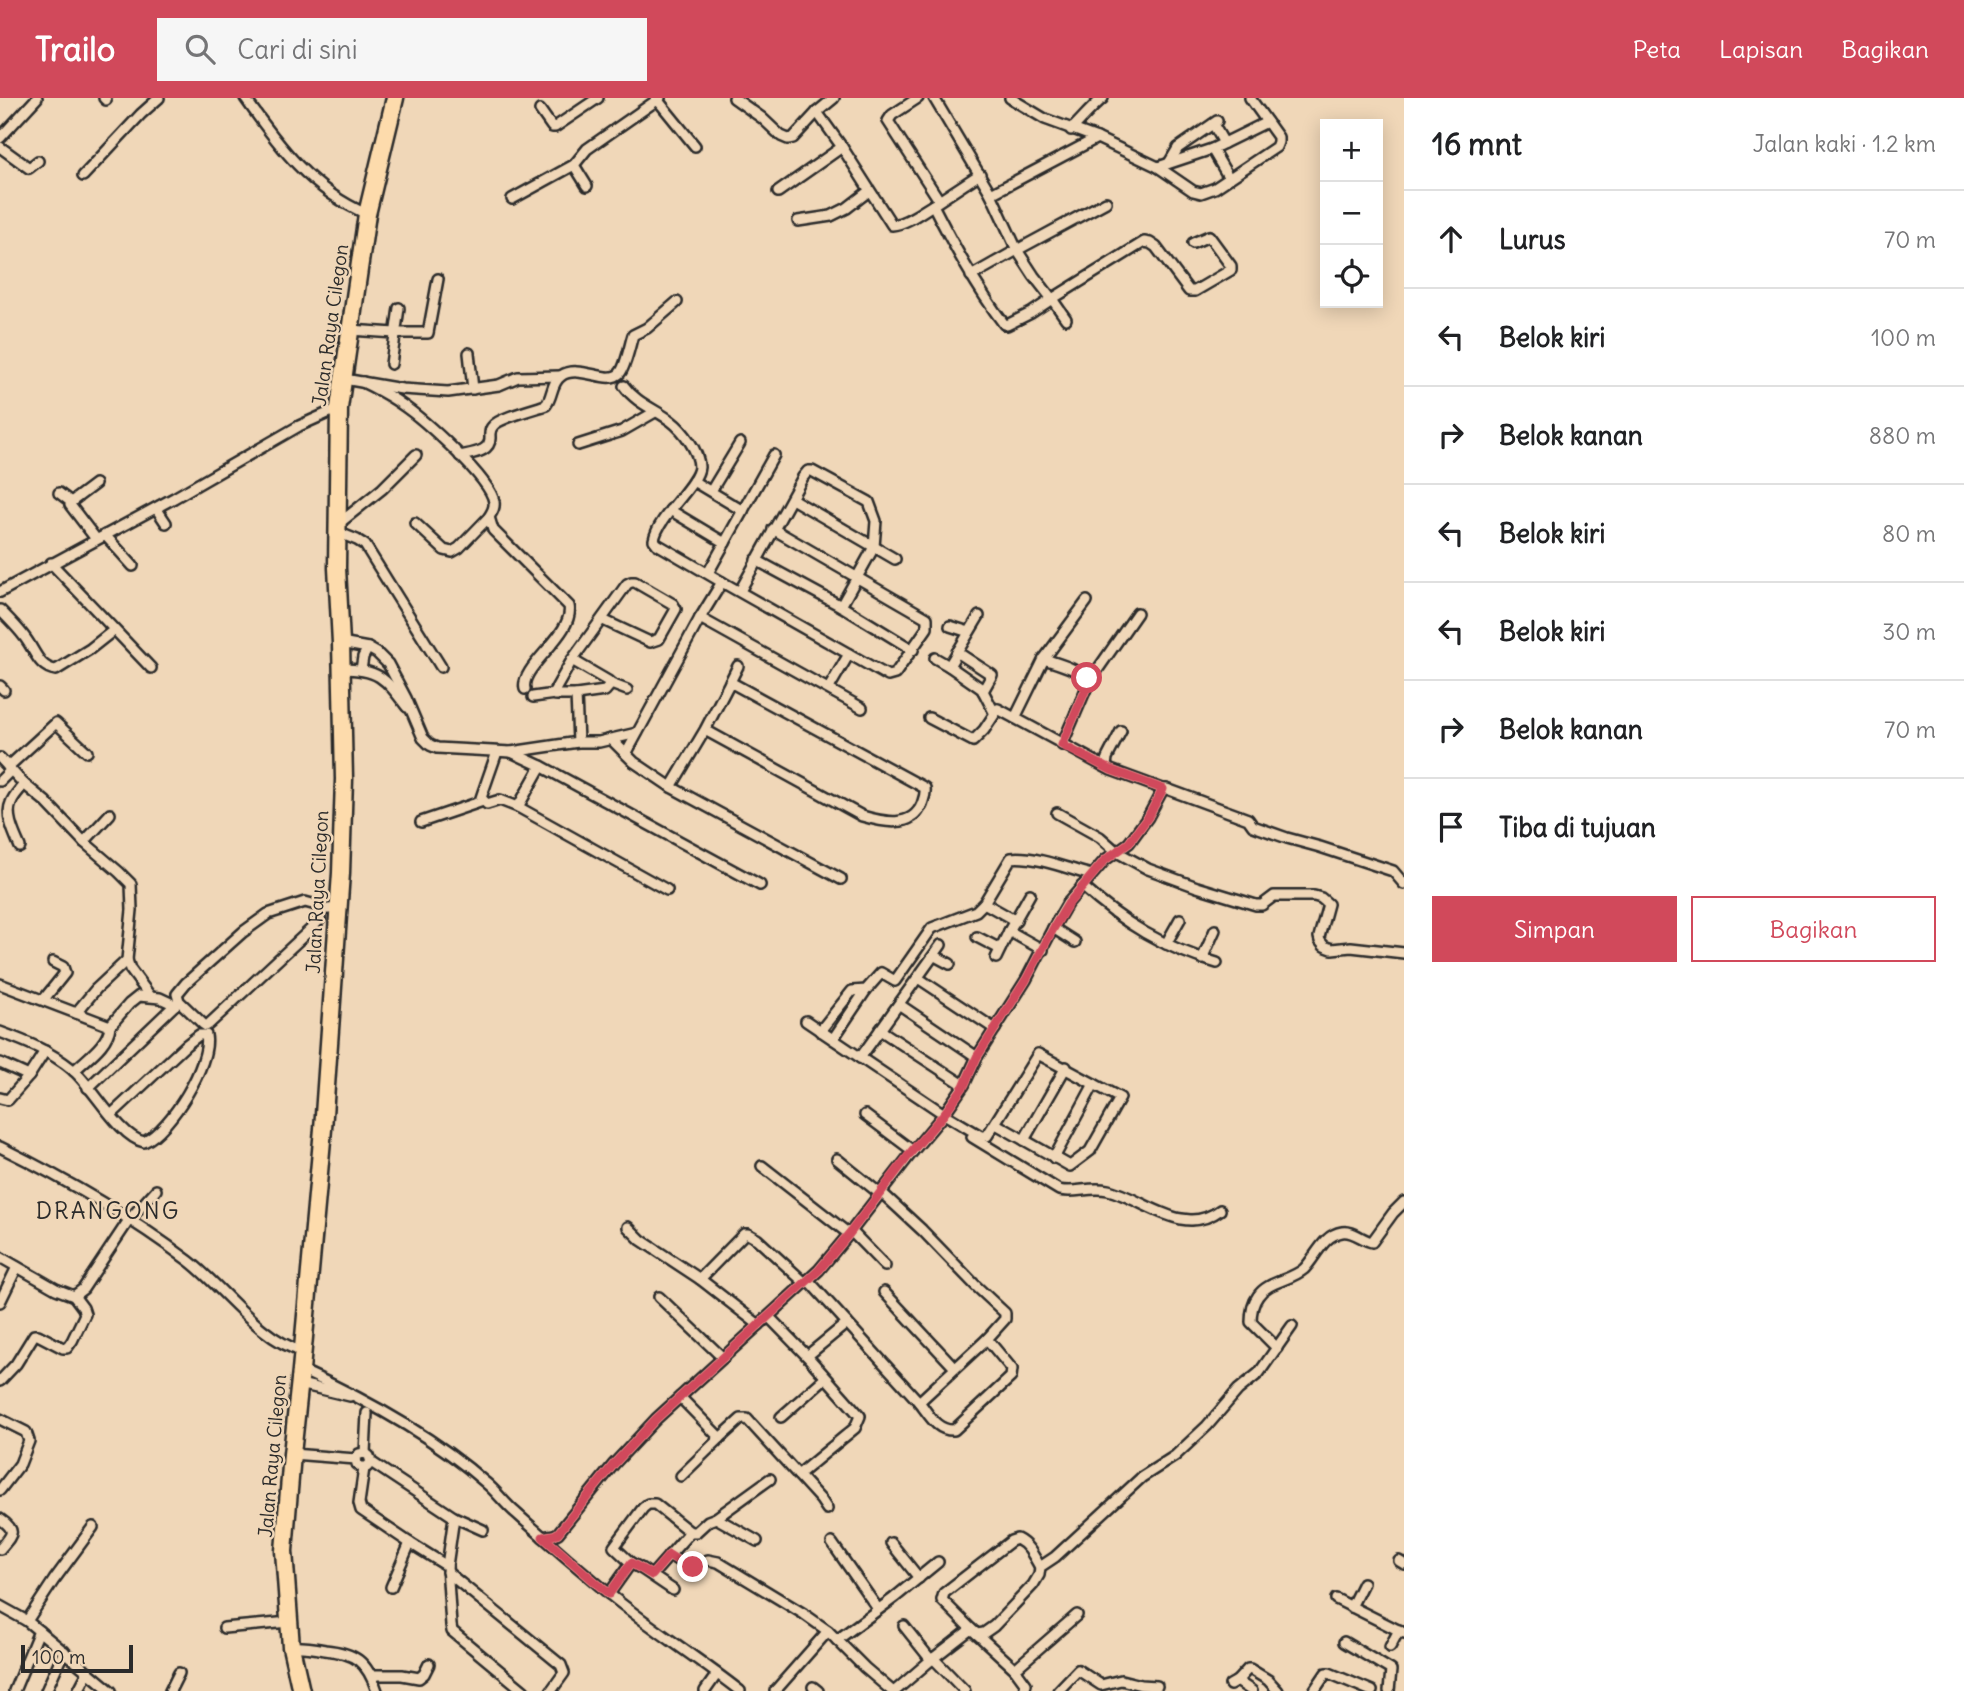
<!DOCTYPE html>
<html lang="id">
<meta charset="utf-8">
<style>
body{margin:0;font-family:Delius,sans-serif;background:#f6f6f6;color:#202124}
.controls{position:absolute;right:21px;top:21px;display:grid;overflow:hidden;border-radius:0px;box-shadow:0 4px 18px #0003}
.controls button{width:63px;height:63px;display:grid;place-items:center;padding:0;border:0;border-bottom:2px solid #e0e0e0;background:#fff;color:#202124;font:35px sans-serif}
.scale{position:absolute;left:21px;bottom:18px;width:112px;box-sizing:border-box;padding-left:7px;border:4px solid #2b2b2b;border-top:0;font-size:19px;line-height:24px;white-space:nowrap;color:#2b2b2b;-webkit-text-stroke:5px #f0d7b8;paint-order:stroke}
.stop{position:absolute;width:21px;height:21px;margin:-16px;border:5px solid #d1495b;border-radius:50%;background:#fff}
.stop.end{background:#d1495b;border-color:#fff;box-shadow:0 2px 7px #0008}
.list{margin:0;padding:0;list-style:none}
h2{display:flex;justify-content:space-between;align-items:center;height:91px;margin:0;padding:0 28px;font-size:30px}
h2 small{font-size:23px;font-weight:400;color:#757577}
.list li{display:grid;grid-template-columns:46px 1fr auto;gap:21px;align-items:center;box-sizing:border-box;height:98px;padding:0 28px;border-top:2px solid #e0e0e0}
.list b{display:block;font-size:26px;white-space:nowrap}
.list em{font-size:23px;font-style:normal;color:#757577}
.actions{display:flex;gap:14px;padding:21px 28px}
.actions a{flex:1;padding:16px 0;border:2px solid #d1495b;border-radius:0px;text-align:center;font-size:24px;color:#d1495b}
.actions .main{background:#d1495b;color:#fff}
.icon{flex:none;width:38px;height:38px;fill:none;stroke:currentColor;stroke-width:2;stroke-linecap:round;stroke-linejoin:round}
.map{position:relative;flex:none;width:1404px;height:1593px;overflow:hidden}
header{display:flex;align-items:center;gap:42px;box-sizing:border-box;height:98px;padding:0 35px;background:#d1495b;color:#fff}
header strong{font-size:33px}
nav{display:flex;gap:38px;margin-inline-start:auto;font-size:24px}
.search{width:490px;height:63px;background:#f6f6f6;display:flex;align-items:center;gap:18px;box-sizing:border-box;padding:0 24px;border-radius:0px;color:#757577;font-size:26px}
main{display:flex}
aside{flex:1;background:#fff}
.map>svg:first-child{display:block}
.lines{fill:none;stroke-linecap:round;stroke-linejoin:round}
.street-casing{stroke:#2b2b2b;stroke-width:14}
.highway-casing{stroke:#2b2b2b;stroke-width:21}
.street{stroke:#f0d7b8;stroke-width:9}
.highway{stroke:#fddbac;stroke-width:16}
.route{stroke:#d1495b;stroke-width:9}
.labels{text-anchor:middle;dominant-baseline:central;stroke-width:5;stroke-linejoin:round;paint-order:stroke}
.street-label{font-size:19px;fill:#2b2b2b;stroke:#f0d7b8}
.quarter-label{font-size:23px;letter-spacing:2px;fill:#2b2b2b;stroke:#f0d7b8}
</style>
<header>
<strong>Trailo</strong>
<div class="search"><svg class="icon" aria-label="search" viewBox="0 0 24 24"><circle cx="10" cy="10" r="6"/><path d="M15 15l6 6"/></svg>Cari di sini</div>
<nav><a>Peta</a><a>Lapisan</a><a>Bagikan</a></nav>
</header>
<main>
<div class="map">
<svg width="1404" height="1593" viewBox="0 0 1404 1593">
<rect width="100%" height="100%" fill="#f0d7b8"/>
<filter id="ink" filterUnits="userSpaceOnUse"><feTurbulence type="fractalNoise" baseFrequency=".0143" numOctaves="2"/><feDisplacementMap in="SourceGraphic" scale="14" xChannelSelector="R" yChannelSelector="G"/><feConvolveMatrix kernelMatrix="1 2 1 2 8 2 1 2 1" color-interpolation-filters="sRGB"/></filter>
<g filter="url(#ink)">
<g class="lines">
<defs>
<g id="street">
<polyline points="104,0 106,2"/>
<path d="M245,0C278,47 312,93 367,116"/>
<polyline points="656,0 695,48"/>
<polyline points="734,0 762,20 781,38 788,41 793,40 817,14 834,0"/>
<polyline points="918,0 892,17 888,23 939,102"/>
<polyline points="934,0 991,96 1017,152 1034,178 1052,201 1144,144 1150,145 1156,149 1189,193 1195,193 1231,172 1231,168 1209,138 1193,145"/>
<polyline points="1010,0 1045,21 1097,40 1158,69 1193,93 1201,95 1215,90 1276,49 1278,44 1278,39 1250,0"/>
<polyline points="540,12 552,29 555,29 598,0"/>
<path d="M817,14L842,49L892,127C906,126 921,114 933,107"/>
<polyline points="1213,26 1224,45"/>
<path d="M1071,32C1082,21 1091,10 1103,0"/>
<polyline points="0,40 37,0"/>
<polyline points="0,49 29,70 38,63"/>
<polyline points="1212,51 1229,80"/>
<polyline points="1169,65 1178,50 1217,23"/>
<polyline points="574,67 587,88"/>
<polyline points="1158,69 1212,51 1267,24"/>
<path d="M980,76L933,107C954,148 976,189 1004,226L1007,227L1031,215L1052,201L1066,221"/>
<polyline points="83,78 141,16 159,0"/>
<polyline points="778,94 842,49"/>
<polyline points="991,96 1097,40"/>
<polyline points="512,101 574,67 587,51 660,0"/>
<polyline points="798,123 831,118 847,110 869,93"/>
<polyline points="971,178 1017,152 1106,104"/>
<polyline points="350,232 395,235 428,235 438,181"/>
<polyline points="469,255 473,291"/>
<polyline points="391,266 399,210"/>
<polyline points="344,281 402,291 448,294 499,287 518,279 560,278"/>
<path d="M363,284C376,291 389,297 401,306C422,320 491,381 494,404C495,410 492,414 489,419L493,432L569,508C575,536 519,569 525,591"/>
<path d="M624,288C636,305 655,311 671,323C683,332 699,353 699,369C698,387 658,418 654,442L657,446L722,484L700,520L626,656"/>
<polyline points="578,347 622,333 655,314"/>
<path d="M460,358C473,355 491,354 490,339C490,335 489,332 493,328C499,320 534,311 546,307C553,298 551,285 561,278C579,265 608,288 620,275C626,268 630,246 633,237L647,230L677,204"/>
<polyline points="693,383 743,413"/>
<polyline points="95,386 71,404 70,407 96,441"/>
<polyline points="711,393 740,345"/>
<polyline points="59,395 71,404"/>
<polyline points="792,401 895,461"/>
<polyline points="156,410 166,425"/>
<polyline points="670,412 725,445"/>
<polyline points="415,425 444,452 452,454 459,450 489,419"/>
<polyline points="337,427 382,391 416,357"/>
<polyline points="337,434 357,442 365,447 441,569"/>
<polyline points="105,437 133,468"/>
<polyline points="756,462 841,508 913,552"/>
<polyline points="51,465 151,570"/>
<polyline points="708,475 774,357"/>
<polyline points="722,484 888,578 895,576 927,530 927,520 773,431"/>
<polyline points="740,493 803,379 808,373 812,373 869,404 876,423 874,449 841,508"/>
<polyline points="0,494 174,400 299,328 339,310"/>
<path d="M0,512C9,521 19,531 26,541C35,553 39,570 56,572L90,551L114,532"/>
<polyline points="979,518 949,568 982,591 994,614"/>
<polyline points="700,520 862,610"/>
<polyline points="950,528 969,534"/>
<polyline points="341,545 368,550 377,555 388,566 406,600 423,640 430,647 437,650 511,654 578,644 599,644 637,635"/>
<polyline points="957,554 992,577 983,593"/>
<polyline points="935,560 949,568"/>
<path d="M1044,561C1059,566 1080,571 1089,584L1062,647"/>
<polyline points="572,562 608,583 611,586 605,593 576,597"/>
<path d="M341,571C379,571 385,580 407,609"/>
<polyline points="361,572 363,559 368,550"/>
<polyline points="730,584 738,568"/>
<polyline points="1089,584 1137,515"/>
<polyline points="611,586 627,592"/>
<polyline points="0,588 4,592"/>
<polyline points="829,590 849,556"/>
<polyline points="533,599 555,596"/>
<polyline points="929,620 973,643 984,632 998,611 1111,672 1163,691 1167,691 1248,721 1253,728 1287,740 1320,749 1393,773 1404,786"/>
<polyline points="1015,620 1044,561 1087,503"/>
<polyline points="611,641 634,664 671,689 841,781"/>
<polyline points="578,644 576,597 556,597 555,592 572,562 627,486 631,484 635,484 673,506 676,511 659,541 650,544 603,522"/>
<polyline points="497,654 483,694 481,700 487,706 500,702 518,709 667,792"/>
<polyline points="511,654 541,668"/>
<polyline points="0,660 24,686 46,704 84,744 119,774 131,786 132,812 127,862 96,891 76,915"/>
<polyline points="8,669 56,625 87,654"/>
<polyline points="1106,669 1107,660 1121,633"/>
<polyline points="0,683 11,672"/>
<path d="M671,689L705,632L730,584L925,690C926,696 924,700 922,706C912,731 883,724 862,718L705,632"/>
<polyline points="518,709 541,668 760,787"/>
<polyline points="1057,715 1100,739 1117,754 1148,771 1197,789 1256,807 1262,807 1274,798 1314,798 1321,800 1328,806 1319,839 1320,843 1324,848 1332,851 1351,849 1404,855"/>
<polyline points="421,724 483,703"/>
<polyline points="84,744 110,716"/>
<path d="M20,749C15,737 5,718 11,705C13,698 20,692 24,686"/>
<path d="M1082,788C1123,825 1164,850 1217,865"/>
<polyline points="1030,796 1009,833 1043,852"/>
<polyline points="984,805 1016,823"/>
<polyline points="319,812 320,821 312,830 209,926 206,928 203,926 179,903 177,896 186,885 243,834 268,816 305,804 316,807 319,812 338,810"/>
<polyline points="1053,830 1075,844"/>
<polyline points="977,839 1000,851"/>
<polyline points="1166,846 1180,821"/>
<polyline points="935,858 950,866"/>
<polyline points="996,860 1009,833"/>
<polyline points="1202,861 1215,832"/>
<polyline points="127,862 130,871 150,898"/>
<polyline points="918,880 995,931"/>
<polyline points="0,886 110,928 129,906 139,898 160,900 175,907"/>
<polyline points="44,901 65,875 63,869 53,864"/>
<polyline points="900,907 977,959"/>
<polyline points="806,923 944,1016 981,1038 987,1038 1038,956 1120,1000 1090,1053 1070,1068 996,1026"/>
<polyline points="880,932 964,987"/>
<path d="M820,933L852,893L866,892L881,875L895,883L932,830L976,813L984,805L1011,760C1033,757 1069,771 1091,777"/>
<path d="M0,934C27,944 50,953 72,971C92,987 119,1039 144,1044C170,1032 212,965 206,937H199L186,947L111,1017"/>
<polyline points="833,941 866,892"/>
<polyline points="860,960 941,847"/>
<polyline points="0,965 29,978 45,953"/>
<path d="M74,973C87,960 108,947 110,928"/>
<polyline points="88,990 178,904"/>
<polyline points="0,1000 8,1002 29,978"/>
<polyline points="865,1017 913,1053"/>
<path d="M972,1039L1059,1092C1075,1096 1090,1088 1108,1092C1145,1101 1183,1140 1220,1112"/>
<polyline points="1024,1042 1066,969"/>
<path d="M0,1049C65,1081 132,1120 189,1163C223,1189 261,1243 302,1253"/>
<polyline points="1054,1060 1094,986"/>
<polyline points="837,1061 879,1095"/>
<polyline points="762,1068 849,1136"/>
<polyline points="628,1129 641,1142 700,1181"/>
<polyline points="851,1133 885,1168"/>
<polyline points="0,1159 56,1191 74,1198 83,1210 85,1216 72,1243 67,1250 63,1250 38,1237 34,1237 16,1266 0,1283"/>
<polyline points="808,1182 919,1304 987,1241 1005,1221 1005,1215 976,1188 922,1132 881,1094"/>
<polyline points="884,1194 955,1270"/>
<polyline points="74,1198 83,1191 129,1122 156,1092"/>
<polyline points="659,1199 723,1260"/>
<polyline points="0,1204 17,1169"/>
<polyline points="769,1219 807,1258 860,1318 855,1330 798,1377"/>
<polyline points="759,1227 700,1181 744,1136 748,1136 757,1141 805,1185"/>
<path d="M1277,1250L1251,1224C1251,1215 1252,1206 1258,1198C1268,1183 1290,1183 1304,1171C1316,1159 1323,1137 1342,1134C1353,1132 1362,1142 1372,1144L1393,1115L1404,1104"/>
<polyline points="807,1258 847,1225"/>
<path d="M301,1272C365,1301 433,1338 486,1385C497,1394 505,1406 516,1415C546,1442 577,1469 608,1495C650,1530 697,1559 740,1593"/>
<polyline points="300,1286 350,1298"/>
<polyline points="680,1299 720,1340 741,1321 747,1321 821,1402 827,1411"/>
<path d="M919,1304C929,1316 936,1333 954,1332L1011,1279L1012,1271L987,1241"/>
<polyline points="781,1319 825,1280"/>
<polyline points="0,1321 26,1334 29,1343 20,1366 0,1392"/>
<polyline points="365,1355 367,1315"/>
<polyline points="292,1356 356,1361 359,1356 365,1355 369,1358 371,1364 367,1369 361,1369 357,1366 356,1361"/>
<polyline points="371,1364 454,1419 447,1468"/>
<polyline points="364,1370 359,1405 361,1412 410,1445 447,1468 451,1527 452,1533 524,1593"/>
<polyline points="681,1378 720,1340"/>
<polyline points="454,1419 483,1432"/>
<polyline points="716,1420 757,1443"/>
<path d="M0,1421C18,1433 12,1437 0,1451"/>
<polyline points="543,1439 554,1437 558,1435 614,1366 656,1321 819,1172 849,1136 913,1053 944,1016 964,987 977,959 1026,882 1053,830 1067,806 1105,762 1129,745 1148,719 1163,691"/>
<polyline points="832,1445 878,1511"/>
<polyline points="891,1445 919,1480"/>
<polyline points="669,1457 689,1469 708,1462 718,1464 804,1516 828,1533"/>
<polyline points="1399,1463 1404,1466"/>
<polyline points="447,1474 561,1567 564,1575 551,1593"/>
<polyline points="652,1477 690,1434 696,1434 708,1423 716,1420 770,1381"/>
<polyline points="391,1489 410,1445"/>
<polyline points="673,1492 642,1471 631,1465 614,1449 643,1410 648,1406 655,1406 690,1434"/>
<polyline points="609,1496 631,1465"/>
<polyline points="1336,1501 1404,1535"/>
<polyline points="0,1508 27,1523 111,1593"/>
<polyline points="1351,1509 1363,1485"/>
<polyline points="27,1523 54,1482 93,1429"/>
<polyline points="904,1528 931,1562"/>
<polyline points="224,1530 289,1524"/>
<path d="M971,1531L942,1502L944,1495L1011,1443L1017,1441C1029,1447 1034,1459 1040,1469"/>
<polyline points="977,1536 1015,1571 1026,1586 1024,1593"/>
<polyline points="837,1542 865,1570 892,1593"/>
<polyline points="1344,1544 1391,1572 1389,1593"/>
<path d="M291,1549C303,1548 314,1550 325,1552C355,1555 367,1563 377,1593"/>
<polyline points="1390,1549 1399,1532"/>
<polyline points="933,1560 965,1593"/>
<polyline points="1015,1571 1077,1517"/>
<polyline points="371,1577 402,1577 419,1580 424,1576 429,1566"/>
<polyline points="1237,1583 1252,1593"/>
<polyline points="1230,1587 1237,1583 1248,1571 1250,1571 1268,1582 1278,1593"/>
<polyline points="813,1589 818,1593"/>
<polyline points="14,1593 39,1533"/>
<polyline points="46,1593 64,1553"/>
<polyline points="78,1593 88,1574"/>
<polyline points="170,1593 179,1575"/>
<polyline points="705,1593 717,1576"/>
<polyline points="775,1593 828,1533 837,1542 894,1500 938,1464"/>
<polyline points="895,1593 931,1562 971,1531 977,1536 984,1535 994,1528 1033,1487 1039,1477 1040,1469 1055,1459 1142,1379 1175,1358 1207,1328 1238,1292 1259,1275 1292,1228"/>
<polyline points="1058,1593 1078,1572 1101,1587 1121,1582 1141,1587 1157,1588"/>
<polyline points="1314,1593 1326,1575 1329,1575 1372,1593"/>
</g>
<polyline id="highway" points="301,1593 291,1549 284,1453 292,1356 301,1272 323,1031 341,775 344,681 341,545 337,470 339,310 367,116 395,0"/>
</defs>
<use href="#street" class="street-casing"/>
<use href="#highway" class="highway-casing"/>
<use href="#street" class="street"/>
<use href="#highway" class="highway"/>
</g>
</g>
<g class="lines" filter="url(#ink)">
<polyline class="route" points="693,1469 686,1468 669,1457 652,1477 631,1465 609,1496 543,1439 554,1437 558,1435 614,1366 656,1321 819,1172 849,1136 912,1053 944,1016 964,988 977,959 1026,882 1053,831 1068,806 1105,762 1129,745 1148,719 1163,691 1111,672 1062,647 1089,584 1087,580"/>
</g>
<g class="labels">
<g class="street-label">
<text transform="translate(330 227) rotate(-82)">Jalan Raya Cilegon</text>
<text transform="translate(317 794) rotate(-87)">Jalan Raya Cilegon</text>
<text transform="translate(272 1358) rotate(-85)">Jalan Raya Cilegon</text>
</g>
<g class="quarter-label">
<text x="108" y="1112">DRANGONG</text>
</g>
</g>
</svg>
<div class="controls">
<button>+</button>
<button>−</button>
<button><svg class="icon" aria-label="locate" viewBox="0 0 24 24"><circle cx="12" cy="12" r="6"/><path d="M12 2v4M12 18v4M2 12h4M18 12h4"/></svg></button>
</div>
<div class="scale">100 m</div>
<div class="stop" style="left:1087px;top:580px"></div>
<div class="stop end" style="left:693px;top:1469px"></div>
</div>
<aside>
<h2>16 mnt<small>Jalan kaki · 1.2 km</small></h2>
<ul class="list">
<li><svg class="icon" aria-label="ahead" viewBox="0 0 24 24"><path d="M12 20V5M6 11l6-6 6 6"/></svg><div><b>Lurus</b></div><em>70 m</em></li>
<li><svg class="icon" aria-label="left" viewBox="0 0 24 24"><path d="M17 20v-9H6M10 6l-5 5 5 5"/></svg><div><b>Belok kiri</b></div><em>100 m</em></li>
<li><svg class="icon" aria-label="right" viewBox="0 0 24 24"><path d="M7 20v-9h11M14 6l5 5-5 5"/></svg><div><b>Belok kanan</b></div><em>880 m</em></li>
<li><svg class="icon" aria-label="left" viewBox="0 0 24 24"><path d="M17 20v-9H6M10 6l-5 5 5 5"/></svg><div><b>Belok kiri</b></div><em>80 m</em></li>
<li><svg class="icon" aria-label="left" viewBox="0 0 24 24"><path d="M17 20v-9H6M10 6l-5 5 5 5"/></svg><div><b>Belok kiri</b></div><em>30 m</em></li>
<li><svg class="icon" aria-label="right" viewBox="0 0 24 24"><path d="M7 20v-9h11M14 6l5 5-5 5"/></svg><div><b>Belok kanan</b></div><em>70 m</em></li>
<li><svg class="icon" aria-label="arrive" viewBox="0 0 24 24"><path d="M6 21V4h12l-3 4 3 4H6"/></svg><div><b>Tiba di tujuan</b></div></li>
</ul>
<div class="actions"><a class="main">Simpan</a><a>Bagikan</a></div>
</aside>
</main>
